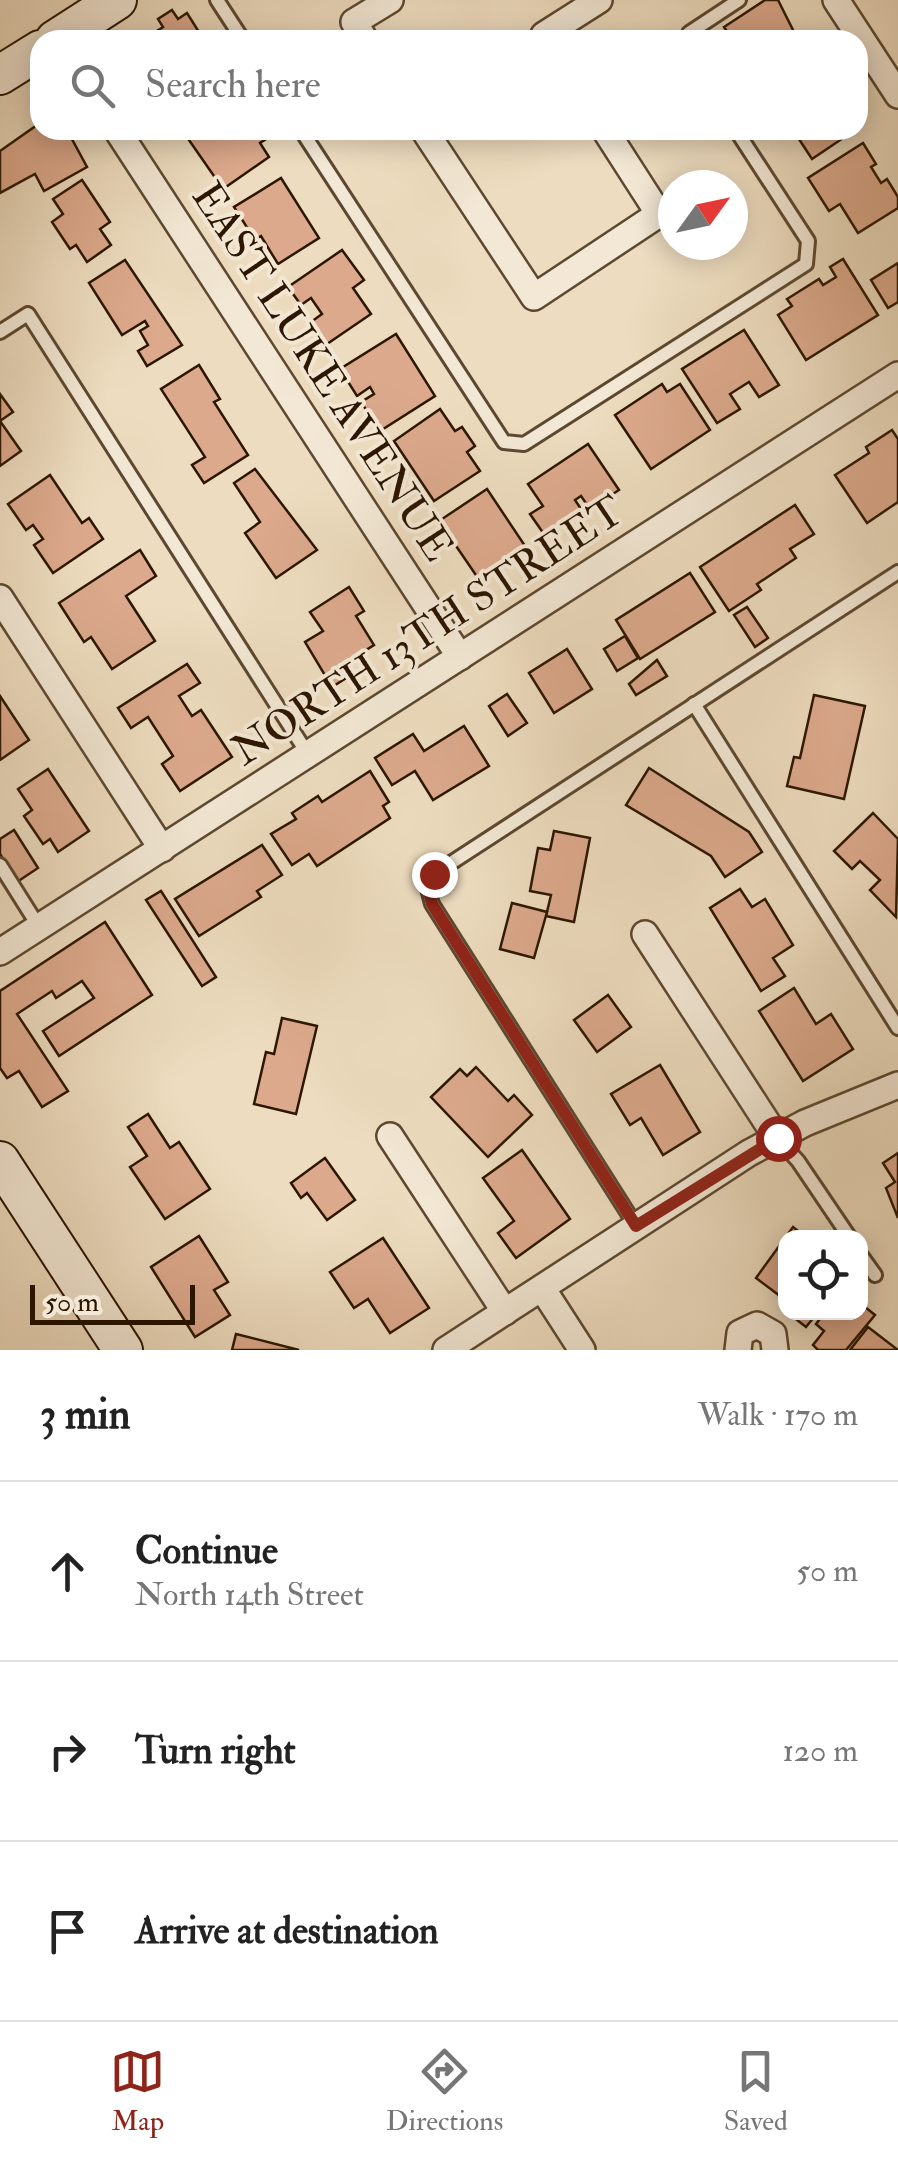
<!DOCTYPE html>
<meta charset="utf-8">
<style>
body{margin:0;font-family:"IM FELL Double Pica",serif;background:#f6f6f6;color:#222}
.controls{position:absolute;right:30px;bottom:30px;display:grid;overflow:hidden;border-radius:20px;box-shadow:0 5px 25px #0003}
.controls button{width:90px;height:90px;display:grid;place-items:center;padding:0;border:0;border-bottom:2px solid #e0e0e0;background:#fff;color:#222;font:50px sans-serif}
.compass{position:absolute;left:658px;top:170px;width:90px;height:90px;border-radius:50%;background:#fff;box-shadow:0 5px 25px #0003;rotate:57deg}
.scale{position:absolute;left:30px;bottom:25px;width:165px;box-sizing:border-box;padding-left:10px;border:5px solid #2c1600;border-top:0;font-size:28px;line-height:35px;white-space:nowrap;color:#2c1600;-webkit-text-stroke:8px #f3e8d5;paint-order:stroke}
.stop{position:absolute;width:30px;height:30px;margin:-22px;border:8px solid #8f2418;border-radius:50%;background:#fff}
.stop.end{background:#8f2418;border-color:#fff;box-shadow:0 2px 10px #0008}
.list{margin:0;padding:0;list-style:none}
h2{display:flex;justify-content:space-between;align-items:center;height:130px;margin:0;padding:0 40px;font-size:42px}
h2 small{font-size:32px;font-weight:400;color:#767676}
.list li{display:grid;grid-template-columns:65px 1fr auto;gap:30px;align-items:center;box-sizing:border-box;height:180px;padding:0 40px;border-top:2px solid #e0e0e0}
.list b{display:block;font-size:38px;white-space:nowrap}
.list p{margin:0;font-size:32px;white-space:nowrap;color:#767676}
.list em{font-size:32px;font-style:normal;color:#767676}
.icon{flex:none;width:55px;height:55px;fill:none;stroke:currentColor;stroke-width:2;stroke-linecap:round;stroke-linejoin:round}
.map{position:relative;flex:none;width:898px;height:1350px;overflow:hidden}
.search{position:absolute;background:#fff;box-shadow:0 5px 25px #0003;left:30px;right:30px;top:30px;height:110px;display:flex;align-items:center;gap:25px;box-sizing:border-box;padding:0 35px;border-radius:30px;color:#767676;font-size:38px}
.sheet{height:670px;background:#fff}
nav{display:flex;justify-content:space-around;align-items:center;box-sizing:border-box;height:140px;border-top:2px solid #e0e0e0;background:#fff;font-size:28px;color:#767676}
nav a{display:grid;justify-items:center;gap:5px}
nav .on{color:#8f2418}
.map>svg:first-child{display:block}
.building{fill:#dca98c;stroke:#2c1600;stroke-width:2.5}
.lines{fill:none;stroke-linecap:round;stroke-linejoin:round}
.lane-casing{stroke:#5c4830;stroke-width:18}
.street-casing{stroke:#5c4830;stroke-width:30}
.secondary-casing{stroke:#2c1600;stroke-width:42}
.lane{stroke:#f3e8d5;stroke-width:12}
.street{stroke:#f3e8d5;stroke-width:25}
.secondary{stroke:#f3e8d5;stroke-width:38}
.route{stroke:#8f2418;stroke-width:12}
.labels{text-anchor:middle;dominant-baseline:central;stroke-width:8;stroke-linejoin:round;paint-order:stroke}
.street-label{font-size:42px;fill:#2c1600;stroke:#f3e8d5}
</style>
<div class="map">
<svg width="898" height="1350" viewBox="0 0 898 1350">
<rect width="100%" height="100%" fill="#eddcbf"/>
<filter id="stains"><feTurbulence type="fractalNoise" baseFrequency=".002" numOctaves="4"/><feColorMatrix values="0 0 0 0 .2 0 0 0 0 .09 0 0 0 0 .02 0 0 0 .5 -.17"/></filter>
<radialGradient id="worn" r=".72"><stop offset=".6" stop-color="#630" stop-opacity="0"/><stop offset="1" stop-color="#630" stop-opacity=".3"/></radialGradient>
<g class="building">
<polygon points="765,0 778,0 798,40 733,40 724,27"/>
<polygon points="172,10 178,19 187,13 204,40 143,40 163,27 158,19"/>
<polygon points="40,123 40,130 67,130 87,167 44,191 35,174 0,193 0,151"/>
<polygon points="182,130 266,130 271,136 260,143 269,157 223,189"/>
<polygon points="793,130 855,130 812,159"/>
<polygon points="863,143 876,164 871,167 881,183 887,179 898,197 898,208 858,233 840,204 829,211 808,178"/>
<polygon points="281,178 319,238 278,264 261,236 255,240 234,207"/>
<polygon points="82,180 110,222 100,229 111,245 87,262 76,245 70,249 52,222 63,214 53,199"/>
<polygon points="342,250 364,280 353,288 371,314 327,344 311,322 322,314 311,298 301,305 288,287"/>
<polygon points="843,259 878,315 806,360 778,315 792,306 787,299 819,279 823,285 836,277 830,267"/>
<polygon points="125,260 182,345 147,366 138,351 148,345 140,331 148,326 145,321 122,335 89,283"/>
<polygon points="898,263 898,302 888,308 871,280"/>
<polygon points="744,330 779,385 759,397 749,382 730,394 740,409 717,423 682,369"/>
<polygon points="396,334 435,396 380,431 361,402 374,394 370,387 357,396 340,369"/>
<polygon points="199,365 220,399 214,402 248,455 204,483 192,465 205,457 161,389"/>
<polygon points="662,384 667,392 680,384 710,430 651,469 615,415"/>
<polygon points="0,394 13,412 0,421 21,451 0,466"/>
<polygon points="440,409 455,431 462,427 475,446 467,452 480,471 434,501 394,441"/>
<polygon points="892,430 898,439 898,502 867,523 835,475 869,453 866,447"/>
<polygon points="588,444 619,490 590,509 581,496 575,500 583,512 546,537 530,514 543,506 528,484"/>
<polygon points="255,469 317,550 276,578 245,533 260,522 234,483"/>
<polygon points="50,475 82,523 89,518 103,539 53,573 34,545 43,539 33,525 26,530 8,504"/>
<polygon points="487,489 527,549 480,581 439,521"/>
<polygon points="795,505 814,534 790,549 796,558 757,584 761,590 729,611 700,567"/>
<polygon points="140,550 156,576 126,596 155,641 112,669 91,637 84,642 59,603"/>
<polygon points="690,573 715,612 640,659 616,620"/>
<polygon points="349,587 364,611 356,616 374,645 347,662 354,673 332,687 305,642 323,631 310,612"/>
<polygon points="747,607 768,638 755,647 734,615"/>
<polygon points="625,636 638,658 617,671 604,649"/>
<polygon points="567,649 592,689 554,713 529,673"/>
<polygon points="657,660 667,676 636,695 629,684"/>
<polygon points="187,664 200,683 179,696 192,716 201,710 232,757 180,791 162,764 173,756 148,717 131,728 118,708"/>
<polygon points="507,694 527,723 508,736 489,706"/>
<polygon points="814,695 865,706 844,799 787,786 794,757 800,758"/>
<polygon points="0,696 29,740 0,760"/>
<polygon points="464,726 489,766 433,800 415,771 392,785 375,758 413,734 424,751"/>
<polygon points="649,768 749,832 762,852 725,877 711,856 626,805"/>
<polygon points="48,769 89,831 58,852 50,839 43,844 24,816 32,810 18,789"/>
<polygon points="370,771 389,802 383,806 390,818 317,866 309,854 292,865 271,834 296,819 292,813 318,796 322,802"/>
<polygon points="873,813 898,839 896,917 870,890 880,880 860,861 852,869 834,851"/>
<polygon points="14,830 38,868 17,882 0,854 0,839"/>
<polygon points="554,831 590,838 574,922 546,916 551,895 530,891 538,848 550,850"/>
<polygon points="262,845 282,875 257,891 261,897 199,936 175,899"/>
<polygon points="740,889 752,907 765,899 793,945 773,958 785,976 761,991 710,908"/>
<polygon points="161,891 216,977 202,986 146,900"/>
<polygon points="512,903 547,912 534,958 500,949"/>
<polygon points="105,922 152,995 59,1056 43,1031 94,998 82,981 56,998 52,991 17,1014 68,1091 42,1107 19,1071 7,1078 0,1068 0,991"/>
<polygon points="794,988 816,1024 831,1014 853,1049 803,1081 759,1011"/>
<polygon points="608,995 631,1027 597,1052 574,1020"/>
<polygon points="282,1018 317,1026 296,1114 254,1104 266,1052 274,1054"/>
<polygon points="660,1065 700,1132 663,1155 641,1118 630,1125 611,1094"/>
<polygon points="476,1067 508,1101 514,1095 532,1115 488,1157 431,1097 460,1069 467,1076"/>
<polygon points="148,1114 170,1148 179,1142 210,1189 165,1219 130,1167 147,1156 128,1127"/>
<polygon points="522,1150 570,1219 516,1258 498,1233 514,1221 483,1178"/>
<polygon points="898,1153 898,1218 886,1188 895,1182 883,1163"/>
<polygon points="325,1158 355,1200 327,1220 307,1193 301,1198 291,1183"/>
<polygon points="793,1227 807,1238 786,1238 786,1289 780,1296 756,1278"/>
<polygon points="199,1236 228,1282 214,1290 230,1315 195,1337 151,1267"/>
<polygon points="383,1238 429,1308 390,1333 368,1299 354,1308 330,1272"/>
<polygon points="860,1303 875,1315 846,1350 818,1350 813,1345 824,1331 816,1324 825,1312 860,1312"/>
<polygon points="787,1312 818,1312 806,1327"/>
<polygon points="868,1327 898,1350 850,1350"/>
<polygon points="236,1334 299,1350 232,1350"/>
</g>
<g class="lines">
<defs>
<g id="lane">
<polyline points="217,0 243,40"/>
<polyline points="688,40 689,33 739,0"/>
<polyline points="301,130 504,442 524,444 806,264 808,241 736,130"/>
<polyline points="0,332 28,314 309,756"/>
<polyline points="694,704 898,1028"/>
<polyline points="0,865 39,927"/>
<polyline points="777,1138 798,1161 850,1238"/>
<polyline points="636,1226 432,904 427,885 434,874 898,572"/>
<polyline points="860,1254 875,1275"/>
</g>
<g id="street">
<polyline points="836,0 898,95"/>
<polyline points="365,40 354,22 390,0"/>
<polyline points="548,40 544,35 599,0"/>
<polyline points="117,130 460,657"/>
<polyline points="424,130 534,297 659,214 605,130"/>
<polyline points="0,598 162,849"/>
<polyline points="645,934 777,1138"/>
<polyline points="0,952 898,375"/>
<polyline points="390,1136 505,1312"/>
<polyline points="542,1288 582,1350"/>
<polyline points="446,1350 749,1153 805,1123 898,1085"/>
<polyline points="738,1350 740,1333 757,1325 773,1334 775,1350"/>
</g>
<g id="secondary">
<polyline points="55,40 117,0"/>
<polyline points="0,75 40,50"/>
<polyline points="0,1161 123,1350"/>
</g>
</defs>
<use href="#lane" class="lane-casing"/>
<use href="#street" class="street-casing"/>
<use href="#secondary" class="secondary-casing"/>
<use href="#lane" class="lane"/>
<use href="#street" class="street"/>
<use href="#secondary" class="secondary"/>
</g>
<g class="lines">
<polyline class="route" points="434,874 427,885 432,904 636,1226 778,1138"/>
</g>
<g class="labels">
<g class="street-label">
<text transform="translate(322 372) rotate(57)">EAST LUKE AVENUE</text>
<text transform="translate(428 631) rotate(-33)">NORTH 13TH STREET</text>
</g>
</g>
<rect width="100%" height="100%" filter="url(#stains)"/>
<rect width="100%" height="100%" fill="url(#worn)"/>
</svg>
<div class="controls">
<button><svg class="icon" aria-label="locate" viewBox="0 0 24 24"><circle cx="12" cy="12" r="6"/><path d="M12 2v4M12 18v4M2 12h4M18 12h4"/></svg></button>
</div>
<svg class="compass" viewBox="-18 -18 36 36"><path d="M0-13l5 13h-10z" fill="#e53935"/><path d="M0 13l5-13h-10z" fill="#767676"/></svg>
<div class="scale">50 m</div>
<div class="stop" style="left:778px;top:1138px"></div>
<div class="stop end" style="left:434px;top:874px"></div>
<div class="search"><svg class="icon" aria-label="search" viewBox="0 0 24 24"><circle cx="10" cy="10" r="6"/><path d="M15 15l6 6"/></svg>Search here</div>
</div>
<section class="sheet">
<h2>3 min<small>Walk · 170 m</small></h2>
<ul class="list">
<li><svg class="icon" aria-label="ahead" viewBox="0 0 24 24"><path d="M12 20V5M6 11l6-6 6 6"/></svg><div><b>Continue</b><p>North 14th Street</p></div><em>50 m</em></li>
<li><svg class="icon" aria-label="right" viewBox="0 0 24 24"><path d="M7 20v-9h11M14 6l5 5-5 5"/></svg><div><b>Turn right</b></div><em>120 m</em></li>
<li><svg class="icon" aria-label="arrive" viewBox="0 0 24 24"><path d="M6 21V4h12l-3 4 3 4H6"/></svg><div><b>Arrive at destination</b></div></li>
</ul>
</section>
<nav>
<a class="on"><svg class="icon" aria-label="map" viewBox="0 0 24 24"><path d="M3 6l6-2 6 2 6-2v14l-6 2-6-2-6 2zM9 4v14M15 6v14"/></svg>Map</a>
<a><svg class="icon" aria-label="directions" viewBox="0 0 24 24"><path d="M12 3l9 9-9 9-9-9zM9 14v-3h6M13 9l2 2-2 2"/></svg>Directions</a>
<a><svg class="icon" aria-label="saved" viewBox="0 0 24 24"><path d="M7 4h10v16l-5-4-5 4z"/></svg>Saved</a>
</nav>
